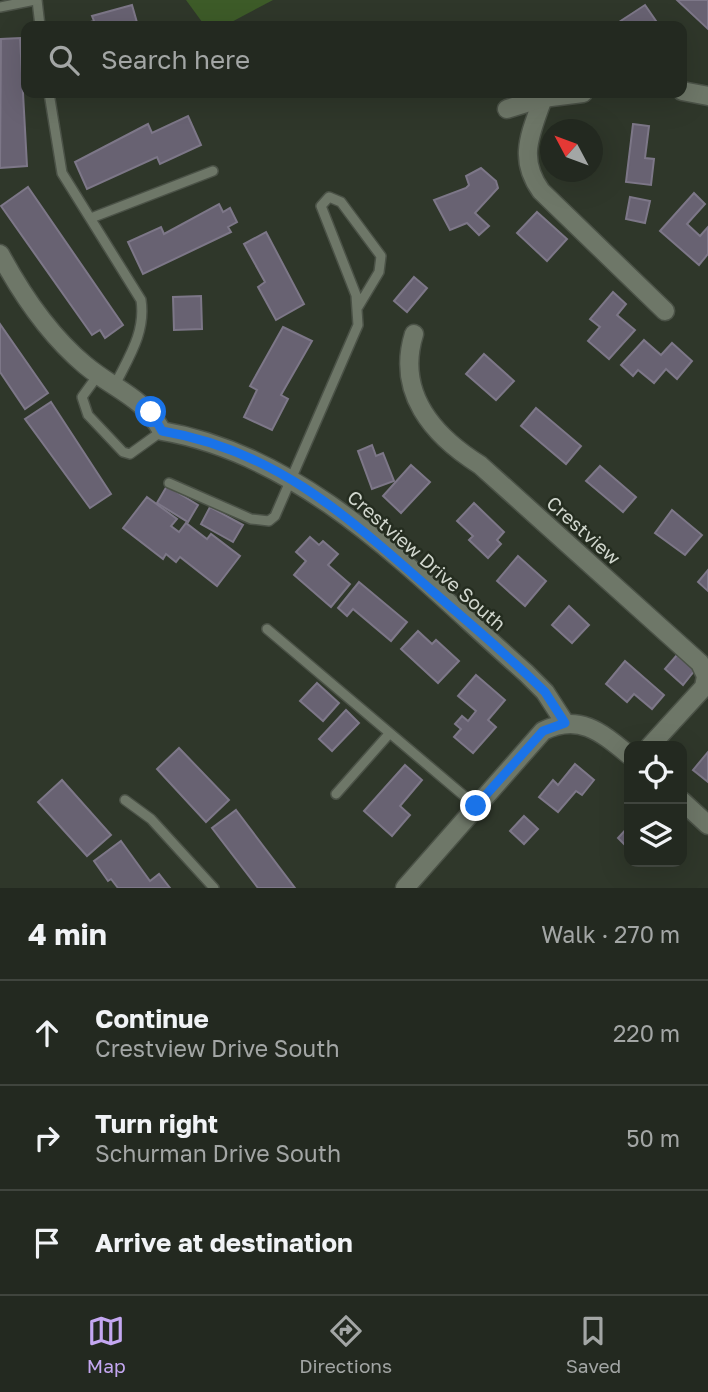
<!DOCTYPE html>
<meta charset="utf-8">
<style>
body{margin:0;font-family:"Golos Text",sans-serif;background:#2f352d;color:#f1f3f6}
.controls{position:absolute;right:21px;bottom:21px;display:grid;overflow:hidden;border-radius:14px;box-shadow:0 7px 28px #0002}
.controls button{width:63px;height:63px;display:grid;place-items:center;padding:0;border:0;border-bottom:2px solid #40453e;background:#232920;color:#f1f3f6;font:35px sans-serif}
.compass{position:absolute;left:540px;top:119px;width:63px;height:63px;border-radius:50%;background:#232920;box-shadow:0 7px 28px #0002;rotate:311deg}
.stop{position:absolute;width:21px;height:21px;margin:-16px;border:5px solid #1a73e8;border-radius:50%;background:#fff}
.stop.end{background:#1a73e8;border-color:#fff;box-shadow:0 2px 7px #0008}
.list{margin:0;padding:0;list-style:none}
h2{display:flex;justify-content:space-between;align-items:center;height:91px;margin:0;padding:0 28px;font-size:30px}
h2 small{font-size:23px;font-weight:400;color:#a3a6a5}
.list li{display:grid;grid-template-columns:46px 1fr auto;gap:21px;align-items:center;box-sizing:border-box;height:105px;padding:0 28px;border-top:2px solid #40453e}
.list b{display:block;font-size:26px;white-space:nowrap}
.list p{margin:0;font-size:23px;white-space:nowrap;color:#a3a6a5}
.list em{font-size:23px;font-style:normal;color:#a3a6a5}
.icon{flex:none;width:38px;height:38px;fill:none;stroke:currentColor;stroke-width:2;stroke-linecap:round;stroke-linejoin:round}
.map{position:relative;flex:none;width:708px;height:888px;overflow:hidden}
.search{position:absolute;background:#232920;box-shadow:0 7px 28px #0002;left:21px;right:21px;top:21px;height:77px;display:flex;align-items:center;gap:18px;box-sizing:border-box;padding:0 24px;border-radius:14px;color:#a3a6a5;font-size:26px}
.sheet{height:406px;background:#232920}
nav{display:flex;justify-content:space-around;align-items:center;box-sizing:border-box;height:98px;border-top:2px solid #40453e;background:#232920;font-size:19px;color:#a3a6a5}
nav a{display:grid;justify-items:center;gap:4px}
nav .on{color:#c4a7f1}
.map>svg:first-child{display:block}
.green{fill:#3d5b28}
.building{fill:#686272;stroke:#7d7788;stroke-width:2}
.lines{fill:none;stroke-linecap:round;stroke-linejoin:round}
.service-casing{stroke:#4b5247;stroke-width:12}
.minor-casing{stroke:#4b5247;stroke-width:21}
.tertiary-casing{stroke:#4b5247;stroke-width:21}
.service{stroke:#6e7768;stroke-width:9}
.minor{stroke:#6e7768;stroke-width:18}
.tertiary{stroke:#6e7768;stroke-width:18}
.route{stroke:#1a73e8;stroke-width:9}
.labels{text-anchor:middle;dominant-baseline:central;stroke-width:5;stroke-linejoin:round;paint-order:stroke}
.street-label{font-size:19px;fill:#d1d7ce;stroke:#252d20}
</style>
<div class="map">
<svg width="708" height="888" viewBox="0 0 708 888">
<rect width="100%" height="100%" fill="#2f372a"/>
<polygon class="green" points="186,0 273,0 224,26 205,26"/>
<g class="building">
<polygon points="677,0 708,0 708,29"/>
<polygon points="132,5 138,26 76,26 94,21 92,16"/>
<polygon points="645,5 656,21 648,26 613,26"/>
<polygon points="20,38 27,166 0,168 1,39"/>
<polygon points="188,116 201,145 160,164 157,157 87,189 75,162 148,124 152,133"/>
<polygon points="633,124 649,126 645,158 654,159 651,185 626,182"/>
<polygon points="481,168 496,181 498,188 475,213 489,226 479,235 467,223 450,230 434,200 466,188 469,185 466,176"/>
<polygon points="28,187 123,325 105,338 100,330 92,335 1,206"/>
<polygon points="694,193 705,204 687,224 700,236 708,227 708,254 699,265 660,231"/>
<polygon points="630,197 650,201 645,223 626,219"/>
<polygon points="219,204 223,212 230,208 237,222 228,227 231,232 143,274 128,242 161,227 164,234"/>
<polygon points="537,212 567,239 547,261 517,233"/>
<polygon points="266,232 304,304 276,320 258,287 265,282 244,244"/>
<polygon points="414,277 427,288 407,312 394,301"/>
<polygon points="613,292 626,304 617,315 635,330 609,359 588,341 600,327 590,319"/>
<polygon points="201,296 202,329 174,330 173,297"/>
<polygon points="0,324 48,393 25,409 0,372"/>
<polygon points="283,327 312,341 281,395 288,399 272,430 244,417 257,390 250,386"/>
<polygon points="644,340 661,355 672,343 692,361 677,379 666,369 654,383 638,370 633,376 621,365"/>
<polygon points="484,354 514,381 496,400 466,374"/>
<polygon points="51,402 111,494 90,508 25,419"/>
<polygon points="536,408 581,446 566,464 521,426"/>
<polygon points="372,445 376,456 383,453 394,481 372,489 358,451"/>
<polygon points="411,465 430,482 401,513 383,496"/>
<polygon points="600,466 636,497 623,512 586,481"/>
<polygon points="167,486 198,505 188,522 157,503"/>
<polygon points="147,497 177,519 171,526 179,532 186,523 207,539 211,534 240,556 217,586 180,557 176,562 166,554 163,559 123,528"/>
<polygon points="474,503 504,532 497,540 501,544 488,558 469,540 473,536 457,521"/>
<polygon points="210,507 243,525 233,542 201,524"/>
<polygon points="672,510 702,535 685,555 655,533"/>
<polygon points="310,537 319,545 323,541 338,554 328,565 350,584 331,607 294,575 306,561 296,552"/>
<polygon points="518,556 546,581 525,606 497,581"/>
<polygon points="708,570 708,591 698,582"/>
<polygon points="359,582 407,622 391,641 353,609 347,616 338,608"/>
<polygon points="569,606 589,625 572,643 552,625"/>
<polygon points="418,631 432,644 436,640 459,661 438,683 401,649"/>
<polygon points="677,655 695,670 683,685 665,669"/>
<polygon points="625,661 664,695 652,709 634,694 627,702 606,684"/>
<polygon points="476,675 505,700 488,720 496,727 473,753 454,737 461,729 455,724 462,716 468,721 476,711 458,696"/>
<polygon points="317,683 339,703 323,721 300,701"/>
<polygon points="346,710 359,723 332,751 319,739"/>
<polygon points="179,748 229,800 206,822 157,769"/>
<polygon points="708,752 708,782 693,770"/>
<polygon points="575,764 594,780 582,795 576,791 558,812 539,797 553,780 558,785"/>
<polygon points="405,765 422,780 400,806 410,815 392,836 364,811"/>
<polygon points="62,780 111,835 87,856 38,802"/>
<polygon points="236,810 295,888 258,888 212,828"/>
<polygon points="524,816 538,829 524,844 510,831"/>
<polygon points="629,826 629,849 618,838"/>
<polygon points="121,841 150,881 159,874 170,888 118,888 111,879 108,881 94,861"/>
</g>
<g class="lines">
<defs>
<g id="service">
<polyline points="37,0 40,26"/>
<polyline points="0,7 35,0"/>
<path d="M49,93L62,173L141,300C146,333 128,358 114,387"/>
<polyline points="91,218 213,171"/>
<polyline points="98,375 82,397 88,415 123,452 130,454 162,431"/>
<polyline points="169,483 251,519 269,521 275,516 358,325 356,295 321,206 329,197 341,202 381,256 379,272 358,307"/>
<polyline points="267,629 476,806"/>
<polyline points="336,794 389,734"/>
<polyline points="125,800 151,819 214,888"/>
</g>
<g id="minor">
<polyline points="682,91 708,96"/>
<path d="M543,98C531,133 517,158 541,191L665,311"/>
<polyline points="507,109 543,98 583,93"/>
<path d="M0,254C22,295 49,335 85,365C115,390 142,396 162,431C309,456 419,579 526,673L545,692L565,723"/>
<path d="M414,334C396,392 432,435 480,465L700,663L706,676L704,687L650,746"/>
</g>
<g id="tertiary">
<polyline points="682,801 708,825"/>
<path d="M405,888L543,731C579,713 601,732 629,755"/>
</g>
</defs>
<use href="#service" class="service-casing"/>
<use href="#minor" class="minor-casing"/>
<use href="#tertiary" class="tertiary-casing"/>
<use href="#service" class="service"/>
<use href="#minor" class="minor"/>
<use href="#tertiary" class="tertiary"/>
</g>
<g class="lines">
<path class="route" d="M151,412L162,431C275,450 347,516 430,589C469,623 509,656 545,692L565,723L543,731L476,806"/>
</g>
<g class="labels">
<g class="street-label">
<text transform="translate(584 530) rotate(42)">Crestview</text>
<text transform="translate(427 560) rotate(41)">Crestview Drive South</text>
</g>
</g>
</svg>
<div class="controls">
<button><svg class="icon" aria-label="locate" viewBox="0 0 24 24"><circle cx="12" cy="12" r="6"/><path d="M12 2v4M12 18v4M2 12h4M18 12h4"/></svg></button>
<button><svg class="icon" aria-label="layers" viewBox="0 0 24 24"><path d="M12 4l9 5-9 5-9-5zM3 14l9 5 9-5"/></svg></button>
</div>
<svg class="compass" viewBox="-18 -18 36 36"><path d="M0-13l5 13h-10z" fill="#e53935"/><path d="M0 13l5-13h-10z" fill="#a3a6a5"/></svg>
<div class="stop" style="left:151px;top:412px"></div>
<div class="stop end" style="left:476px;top:806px"></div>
<div class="search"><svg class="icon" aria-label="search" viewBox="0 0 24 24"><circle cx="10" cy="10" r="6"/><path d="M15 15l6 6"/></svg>Search here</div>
</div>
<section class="sheet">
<h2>4 min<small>Walk · 270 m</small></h2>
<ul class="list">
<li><svg class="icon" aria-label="ahead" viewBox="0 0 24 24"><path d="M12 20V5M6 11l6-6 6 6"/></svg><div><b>Continue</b><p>Crestview Drive South</p></div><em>220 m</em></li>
<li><svg class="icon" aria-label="right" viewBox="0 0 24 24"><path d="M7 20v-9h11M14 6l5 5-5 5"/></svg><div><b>Turn right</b><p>Schurman Drive South</p></div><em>50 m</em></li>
<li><svg class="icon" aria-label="arrive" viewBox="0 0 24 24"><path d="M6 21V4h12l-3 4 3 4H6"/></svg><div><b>Arrive at destination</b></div></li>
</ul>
</section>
<nav>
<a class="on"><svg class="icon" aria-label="map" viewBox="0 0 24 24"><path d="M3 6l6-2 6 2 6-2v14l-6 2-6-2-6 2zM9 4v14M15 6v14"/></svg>Map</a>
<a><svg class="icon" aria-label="directions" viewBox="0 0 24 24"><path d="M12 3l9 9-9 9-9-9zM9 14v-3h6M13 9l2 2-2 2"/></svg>Directions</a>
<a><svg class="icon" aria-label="saved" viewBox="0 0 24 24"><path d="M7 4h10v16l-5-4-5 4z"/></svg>Saved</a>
</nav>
